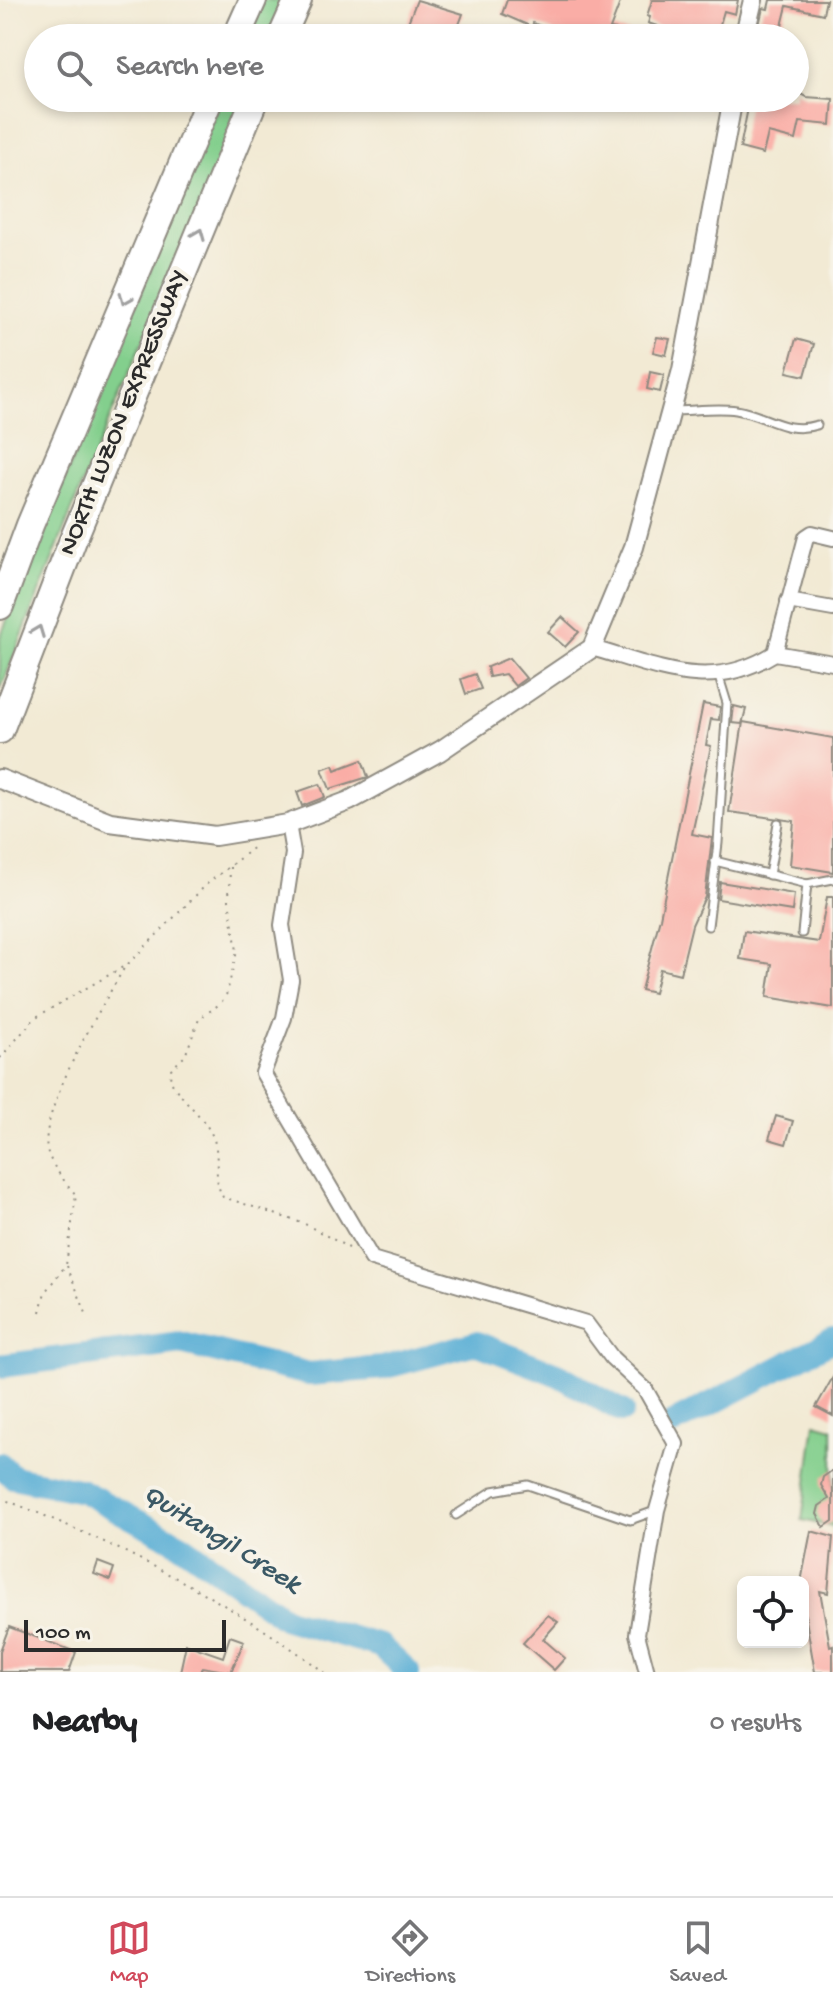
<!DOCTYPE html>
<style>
body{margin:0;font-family:"Gochi Hand",sans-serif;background:#f6f6f6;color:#202124}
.controls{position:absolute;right:24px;bottom:24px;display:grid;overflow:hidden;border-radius:12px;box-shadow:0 4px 12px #0003}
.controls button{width:72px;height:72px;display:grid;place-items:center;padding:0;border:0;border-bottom:2px solid #e0e0e0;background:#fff;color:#202124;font:40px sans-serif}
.scale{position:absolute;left:24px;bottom:20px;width:202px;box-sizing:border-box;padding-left:8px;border:4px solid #2b2b2b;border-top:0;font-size:22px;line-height:28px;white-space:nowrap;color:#2b2b2b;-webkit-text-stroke:6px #f7f3e8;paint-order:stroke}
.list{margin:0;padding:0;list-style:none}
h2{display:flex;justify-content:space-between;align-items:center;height:104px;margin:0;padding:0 32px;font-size:34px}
h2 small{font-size:26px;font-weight:400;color:#757577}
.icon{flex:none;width:44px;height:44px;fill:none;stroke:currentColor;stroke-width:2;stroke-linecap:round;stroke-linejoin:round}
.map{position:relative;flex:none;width:833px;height:1672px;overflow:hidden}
.search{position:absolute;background:#fff;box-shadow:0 4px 12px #0003;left:24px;right:24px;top:24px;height:88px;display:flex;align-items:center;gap:20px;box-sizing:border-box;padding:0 28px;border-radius:44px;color:#757577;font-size:30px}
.sheet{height:224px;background:#fff}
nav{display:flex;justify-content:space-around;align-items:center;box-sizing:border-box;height:112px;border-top:2px solid #e0e0e0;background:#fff;font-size:22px;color:#757577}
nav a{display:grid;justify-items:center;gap:4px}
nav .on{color:#d1495b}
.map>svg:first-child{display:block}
.green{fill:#83cf8d;stroke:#577d5c;stroke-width:2}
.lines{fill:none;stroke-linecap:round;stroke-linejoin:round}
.river{stroke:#59aed5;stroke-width:24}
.building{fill:#faada6}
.service-casing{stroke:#8e8a80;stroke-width:11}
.minor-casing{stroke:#8e8a80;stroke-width:18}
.tertiary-casing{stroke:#8e8a80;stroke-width:22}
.motorway-casing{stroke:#8e8a80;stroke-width:30}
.path{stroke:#8e8a80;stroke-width:2;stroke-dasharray:2 6;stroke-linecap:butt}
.service{stroke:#fff;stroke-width:7}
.minor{stroke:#fff;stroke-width:14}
.tertiary{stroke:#fff;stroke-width:18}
.motorway{stroke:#fff;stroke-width:26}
.oneway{stroke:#a0a0a0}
.labels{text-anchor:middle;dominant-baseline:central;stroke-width:8;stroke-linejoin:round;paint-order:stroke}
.street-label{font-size:26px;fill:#2b2b2b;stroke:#f7f3e8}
.water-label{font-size:28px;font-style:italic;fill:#3b5966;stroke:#f7f3e8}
</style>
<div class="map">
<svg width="833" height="1672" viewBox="0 0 833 1672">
<rect width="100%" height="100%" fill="#f7f3e8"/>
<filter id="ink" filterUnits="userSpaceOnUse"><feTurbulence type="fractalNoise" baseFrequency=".0125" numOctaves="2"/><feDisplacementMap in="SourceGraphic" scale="16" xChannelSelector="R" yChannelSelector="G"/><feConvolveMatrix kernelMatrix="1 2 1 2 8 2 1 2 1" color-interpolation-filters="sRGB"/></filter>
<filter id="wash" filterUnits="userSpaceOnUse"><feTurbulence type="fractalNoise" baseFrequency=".006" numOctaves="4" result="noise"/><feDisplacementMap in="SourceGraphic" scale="32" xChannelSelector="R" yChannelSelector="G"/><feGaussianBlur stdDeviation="1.8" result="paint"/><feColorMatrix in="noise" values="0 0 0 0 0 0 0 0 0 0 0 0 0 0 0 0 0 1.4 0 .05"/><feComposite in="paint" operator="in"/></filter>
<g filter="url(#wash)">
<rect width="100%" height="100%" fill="#f2ead4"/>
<g class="green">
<polygon points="263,0 288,0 271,38 246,38"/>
<polygon points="221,98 246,98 83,482 0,691 0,637"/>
<polygon points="815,1423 833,1428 833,1527 802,1520"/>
</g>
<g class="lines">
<g class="river">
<polyline points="0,1366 181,1343 309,1374 382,1368 476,1343 559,1375 622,1411"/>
<polyline points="672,1424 833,1340"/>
<polyline points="0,1464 13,1477 82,1491 182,1545 286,1619 380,1646 408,1672"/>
</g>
</g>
<g id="blocks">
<g class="building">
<polygon points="417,0 463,14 454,38 440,38 407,25"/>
<polygon points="507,0 621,0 610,29 629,32 629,38 551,38 554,31 533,23 532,27 502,14"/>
<polygon points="652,0 738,0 735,14 724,11 716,38 657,38 660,27 648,23 650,17 647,16"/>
<polygon points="770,0 826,0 823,14 787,6 779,38 756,38 763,8 768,9"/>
<polygon points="795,91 806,97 833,99 831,125 800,122 796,140 768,133 763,154 740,148 750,98 795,98"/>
<polygon points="657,337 670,339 666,355 653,352"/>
<polygon points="796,339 814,344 805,376 787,372"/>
<polygon points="650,372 664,375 660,392 647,389"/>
<polygon points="562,617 579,632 565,647 548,632"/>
<polygon points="509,658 526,678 515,686 505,674 489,677 487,667"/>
<polygon points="475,674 481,689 466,694 461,679"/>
<polygon points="703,704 720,707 719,720 711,719 706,745 711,746 692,834 712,838 705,897 692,925 680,974 660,969 654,993 641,990 660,918"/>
<polygon points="734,706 746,709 742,724 732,723"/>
<polygon points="743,722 833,738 833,872 790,865 794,821 729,812"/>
<polygon points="362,760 368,777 330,789 322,769 333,765 335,770"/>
<polygon points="320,784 325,797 302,806 297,792"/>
<polygon points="720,882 794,894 792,911 718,899"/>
<polygon points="827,897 833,897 833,1008 767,997 772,964 740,959 744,931 819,942"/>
<polygon points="776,1116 793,1121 786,1144 769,1139"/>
<polygon points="833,1377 833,1416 816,1407"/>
<polygon points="833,1470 833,1521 824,1527 817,1514 819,1506 829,1499 821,1485 823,1477"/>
<polygon points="811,1531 833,1537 828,1593 820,1591 830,1646 833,1645 833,1672 815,1672 803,1603 801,1582"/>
<polygon points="98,1562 114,1568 110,1580 94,1574"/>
<polygon points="548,1615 558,1622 543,1639 565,1658 554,1670 523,1643"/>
<polygon points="9,1627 76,1652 69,1672 0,1672 0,1651"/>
<polygon points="230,1636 244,1641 231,1672 202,1667 200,1672 180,1672 186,1644 223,1657"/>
</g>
</g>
</g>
<g filter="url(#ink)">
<use href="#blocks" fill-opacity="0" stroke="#8e8a80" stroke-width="2"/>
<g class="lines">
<defs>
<g id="service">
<path d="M671,411C692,411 716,407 736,410C767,415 785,435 817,425"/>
<polyline points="715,861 807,884 833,879"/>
<polyline points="769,875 778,823"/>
<polyline points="708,926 718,843 727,703 719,677"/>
<polyline points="802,933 807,884"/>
<polyline points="456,1515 493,1491 528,1485 630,1520 655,1511"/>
</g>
<g id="minor">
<polyline points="788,601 833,609"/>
<path d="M592,648C659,667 710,694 775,653L833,663"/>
<polyline points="775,653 806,537 812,533 833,538"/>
<polyline points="288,824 293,853 282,925 291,980 284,1018 263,1073 372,1259 586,1323 612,1358 645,1389 676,1444 657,1510 637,1634 647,1672"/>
</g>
<g id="tertiary">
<polyline points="744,38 753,0"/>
<polyline points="0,779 110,822 215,836 288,824 349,801 440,751 592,648 634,547 682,370 733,98"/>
</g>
<g id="motorway">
<polyline points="236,38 253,0"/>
<polyline points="281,38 298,0"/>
<polyline points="0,606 30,525 210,98"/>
<polyline points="0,730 73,540 255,98"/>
</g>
</defs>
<use href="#service" class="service-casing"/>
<use href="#minor" class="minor-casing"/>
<use href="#tertiary" class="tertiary-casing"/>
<use href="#motorway" class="motorway-casing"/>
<g class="path">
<path d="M230,867L229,900L237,951L227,993L221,1003L199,1019L185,1056L171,1069L170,1080C181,1100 202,1114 212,1135C222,1156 211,1177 223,1197L305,1224L349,1248"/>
<polyline points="128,964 207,884 255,846"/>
<polyline points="0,1058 36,1017 123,967"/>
<polyline points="67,1266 86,1313"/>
<path d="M40,1312L45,1292L66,1265L76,1195C66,1183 53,1168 48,1153C35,1114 105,1001 126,965"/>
<path d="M0,1498C113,1541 227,1599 324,1672"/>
</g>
<use href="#service" class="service"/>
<use href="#minor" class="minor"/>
<use href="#tertiary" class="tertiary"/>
<use href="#motorway" class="motorway"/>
</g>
<defs><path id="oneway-chevron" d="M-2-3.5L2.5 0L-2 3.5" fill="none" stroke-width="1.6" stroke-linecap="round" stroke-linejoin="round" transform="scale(2)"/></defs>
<g class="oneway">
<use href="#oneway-chevron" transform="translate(199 234) rotate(-68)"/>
<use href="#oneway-chevron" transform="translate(125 299) rotate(113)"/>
<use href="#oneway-chevron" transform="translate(38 631) rotate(-69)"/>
</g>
</g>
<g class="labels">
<g class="street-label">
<text transform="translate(125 413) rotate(-68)">NORTH LUZON EXPRESSWAY</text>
</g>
<g class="water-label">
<text transform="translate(221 1540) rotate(32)">Quitangil Creek</text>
</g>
</g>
</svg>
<div class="controls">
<button><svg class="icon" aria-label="locate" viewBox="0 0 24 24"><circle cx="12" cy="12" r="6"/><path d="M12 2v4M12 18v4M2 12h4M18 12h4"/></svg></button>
</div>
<div class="scale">100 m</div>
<div class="search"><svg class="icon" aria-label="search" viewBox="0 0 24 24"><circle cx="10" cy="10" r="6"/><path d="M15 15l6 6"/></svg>Search here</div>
</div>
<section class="sheet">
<h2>Nearby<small>0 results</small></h2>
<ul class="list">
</ul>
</section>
<nav>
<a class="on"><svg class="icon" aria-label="map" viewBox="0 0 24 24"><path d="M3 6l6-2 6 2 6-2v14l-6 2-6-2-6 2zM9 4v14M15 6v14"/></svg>Map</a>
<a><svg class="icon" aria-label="directions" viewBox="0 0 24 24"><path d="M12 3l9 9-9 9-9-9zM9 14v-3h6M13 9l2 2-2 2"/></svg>Directions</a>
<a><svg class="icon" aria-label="saved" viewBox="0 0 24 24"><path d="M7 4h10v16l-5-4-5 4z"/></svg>Saved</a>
</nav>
